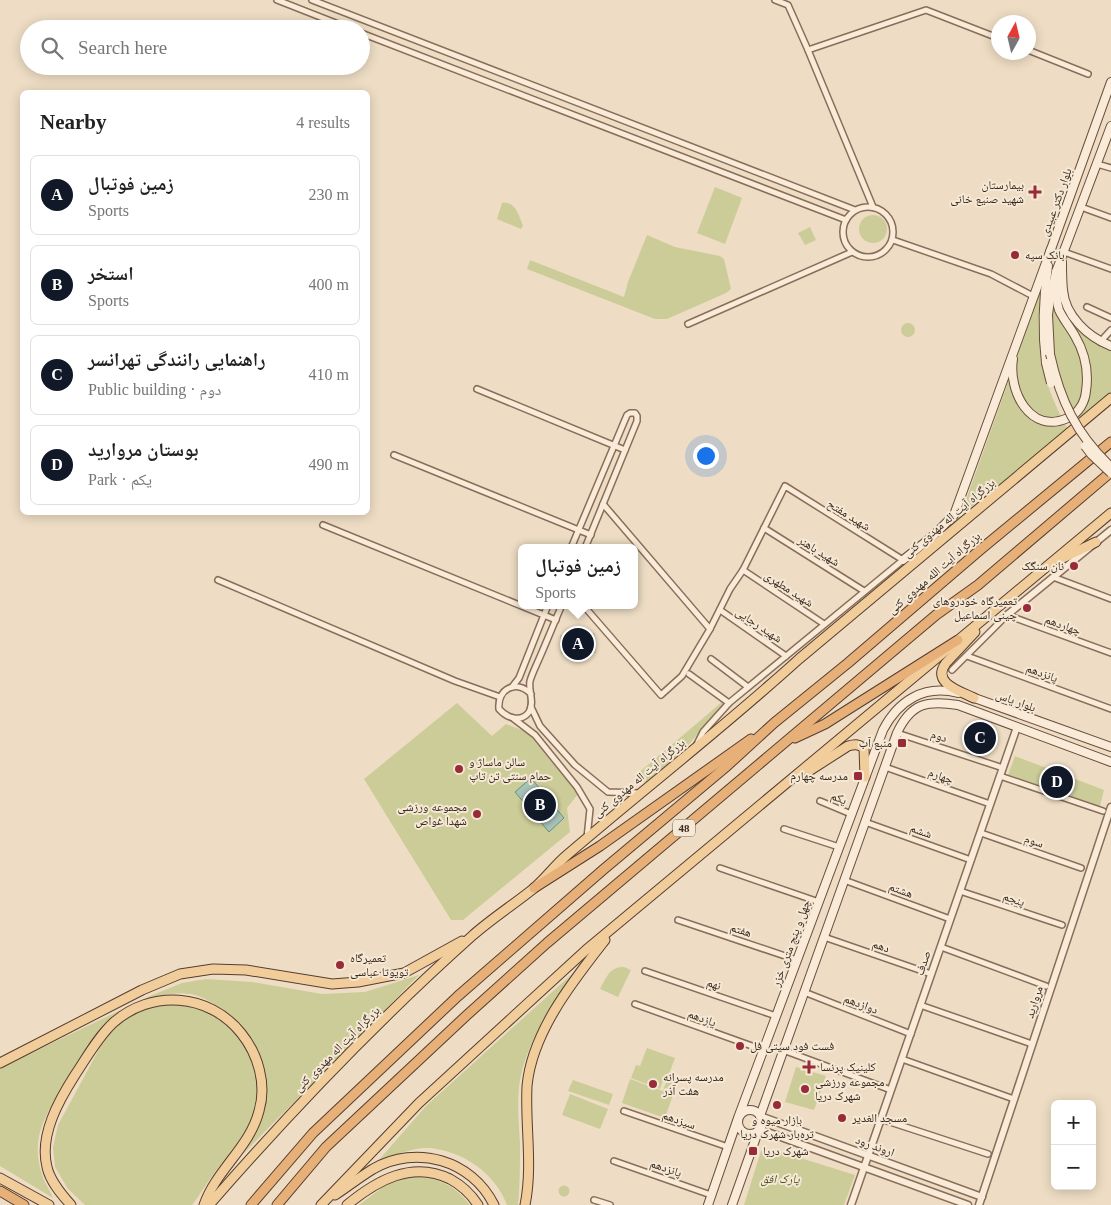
<!DOCTYPE html>
<meta charset="utf-8">
<style>
body{margin:0;font-family:"Times New Roman","Noto Naskh Arabic",serif;background:#f6f6f6;color:#222}
.controls{position:absolute;right:15px;bottom:15px;display:grid;overflow:hidden;border-radius:8px;box-shadow:0 2px 12px #0003}
.controls button{width:45px;height:45px;display:grid;place-items:center;padding:0;border:0;border-bottom:1px solid #e0e0e0;background:#fff;color:#222;font:25px sans-serif}
.compass{position:absolute;left:991px;top:15px;width:45px;height:45px;border-radius:50%;background:#fff;box-shadow:0 2px 12px #0003;rotate:8deg}
.you{position:absolute;left:705px;top:455px;width:18px;height:18px;margin:-12px;border:4px solid #fff;border-radius:50%;background:#1a73e8;box-shadow:0 0 0 8px #1a73e833}
.badge{display:grid;place-items:center;width:32px;height:32px;border-radius:50%;background:#111827;color:#fff;font-size:16px;font-weight:700}
.pin{position:absolute;translate:-50% -50%;border:2px solid #fff;box-shadow:0 1px 5px #0006}
.popup{position:absolute;left:518px;top:544px;width:120px;height:65px;box-sizing:border-box;display:grid;place-content:center;border-radius:8px;background:#fff;filter:drop-shadow(0 1px 4px #0005);font-size:16px;white-space:nowrap;color:#767676}
.popup b{font-size:19px;color:#222}
.popup::after{content:'';position:absolute;left:50%;top:100%;margin-left:-10px;border:10px solid transparent;border-top-color:#fff}
.list{margin:0;padding:0;list-style:none}
h2{display:flex;justify-content:space-between;align-items:center;height:65px;margin:0;padding:0 20px;font-size:21px}
h2 small{font-size:16px;font-weight:400;color:#767676}
.list li{display:grid;grid-template-columns:32px 1fr auto;gap:15px;align-items:center;box-sizing:border-box;height:80px;margin:0 10px 10px;padding:0 10px;border:1px solid #e0e0e0;border-radius:8px}
.list b{display:block;font-size:19px;white-space:nowrap}
.list p{margin:0;font-size:16px;white-space:nowrap;color:#767676}
.list em{font-size:16px;font-style:normal;color:#767676}
.icon{flex:none;width:28px;height:28px;fill:none;stroke:currentColor;stroke-width:2;stroke-linecap:round;stroke-linejoin:round}
.map{position:relative;flex:none;width:1111px;height:1205px;overflow:hidden}
.search{position:absolute;background:#fff;box-shadow:0 2px 12px #0003;left:20px;top:20px;width:350px;height:55px;display:flex;align-items:center;gap:12px;box-sizing:border-box;padding:0 18px;border-radius:28px;color:#767676;font-size:19px}
.panel{position:absolute;background:#fff;box-shadow:0 2px 12px #0003;left:20px;top:90px;width:350px;height:425px;border-radius:8px}
.map>svg:first-child{display:block}
.green{fill:#cccc98}
.water{fill:#a6c1b6;stroke:#6d8f83}
.lines{fill:none;stroke-linecap:round;stroke-linejoin:round}
.minor-casing{stroke:#886e5a;stroke-width:8}
.tertiary-casing{stroke:#886e5a;stroke-width:9}
.secondary-casing{stroke:#6a4f3e;stroke-width:10}
.primary-casing{stroke:#563d2f;stroke-width:11}
.trunk-casing{stroke:#563d2f;stroke-width:11}
.minor{stroke:#f9ebd7;stroke-width:5}
.tertiary{stroke:#f9ebd7;stroke-width:6}
.secondary{stroke:#f9ebd7;stroke-width:8}
.primary{stroke:#f1cd9c;stroke-width:9}
.trunk{stroke:#e7b078;stroke-width:9}
.secondary-bridge-casing{stroke:#6a4f3e;stroke-width:10;stroke-linecap:butt}
.secondary-bridge{stroke:#f9ebd7;stroke-width:8}
.poi-dot{fill:#972b38;stroke:#f5e8d4;stroke-width:2}
.labels{text-anchor:middle;dominant-baseline:central;stroke-width:4;stroke-linejoin:round;paint-order:stroke}
.shield{fill:#f5e8d4;stroke:#716255;stroke-width:1}
.shield-label{font-size:11px;font-weight:bold;fill:#39281e}
.poi-label{font-size:12px;fill:#39281e;stroke:#f5e8d4;text-anchor:start}
.street-label{font-size:12px;fill:#39281e;stroke:#f5e8d4}
.park-label{font-size:12px;font-style:italic;fill:#4e5525;stroke:#f5e8d4}
</style>
<div class="map">
<svg width="1111" height="1205" viewBox="0 0 1111 1205">
<rect width="100%" height="100%" fill="#eeddc4"/>
<g class="green">
<polygon points="715,187 742,198 725,244 697,233"/>
<path d="M502,203C516,201 519,216 523,226L521,229L497,219Z"/>
<circle cx="873" cy="229" r="14"/>
<polygon points="810,227 816,240 805,245 798,233"/>
<polygon points="647,235 675,247 720,256 724,259 731,289 726,293 667,319 655,319 527,269 530,260 624,297 628,282"/>
<path d="M1043,284C1038,318 1038,352 1048,385C1051,396 1057,407 1061,417C1049,419 1039,416 1030,407C1023,401 1017,389 1016,380C1011,358 1035,307 1043,284Z"/>
<path d="M1054,291C1065,318 1103,387 1072,411C1050,370 1050,335 1054,291Z"/>
<path d="M1061,291C1073,322 1077,337 1111,350V392L1077,420L1075,417C1084,411 1089,402 1090,391C1092,378 1091,365 1087,353C1081,336 1053,309 1061,291Z"/>
<circle cx="908" cy="330" r="7"/>
<path d="M1009,380C1014,408 1033,431 1065,424L1068,429L950,527L962,511Z"/>
<polygon points="595,633 596,653 561,654 560,635"/>
<polygon points="722,702 725,705 707,723 685,749 647,782 640,781 635,776"/>
<polygon points="457,703 492,736 506,724 527,732 578,794 567,808 570,832 463,920 451,920 364,779"/>
<polygon points="1015,756 1104,790 1100,806 1008,775"/>
<path d="M624,967L631,970L618,997L600,989C606,978 610,966 624,967Z"/>
<path d="M572,974C551,1009 524,1045 519,1087C517,1106 519,1125 520,1144C520,1164 520,1185 518,1205H507C495,1173 464,1152 430,1148C414,1147 394,1155 378,1161L426,1106Z"/>
<path d="M419,975L240,1157C252,1138 267,1118 266,1095C266,1081 261,1068 256,1055C250,1038 242,1027 228,1015C222,1010 215,1004 207,1000C181,985 144,998 121,1012C98,1025 82,1059 68,1080C48,1110 29,1137 42,1174C44,1182 50,1190 53,1198L0,1166V1068L150,996L182,983L206,979L252,982L322,994L365,992Z"/>
<path d="M164,1005C179,1005 194,1005 208,1012C247,1032 269,1079 251,1121C244,1138 234,1148 223,1162C211,1175 203,1191 192,1205H85L68,1189L55,1167L53,1147L58,1125L104,1040L116,1026L137,1012Z"/>
<polygon points="647,1048 675,1058 669,1074 677,1077 671,1094 673,1095 665,1118 622,1103 630,1079 663,1091 668,1076 665,1075 660,1089 631,1078 636,1065 640,1066"/>
<polygon points="796,1067 826,1076 814,1110 785,1102"/>
<polygon points="573,1080 613,1094 609,1105 568,1091"/>
<polygon points="570,1094 608,1109 600,1129 562,1115"/>
<polygon points="775,1150 855,1175 844,1205 744,1205 761,1151"/>
<path d="M411,1177C436,1176 455,1185 470,1205H359L387,1184Z"/>
<circle cx="564" cy="1191" r="5.5"/>
</g>
<polygon class="water" points="531,778 564,818 549,832 515,792"/>
<g class="lines">
<defs>
<g id="minor">
<polyline points="277,0 351,29"/>
<polyline points="312,0 855,210"/>
<polyline points="775,0 788,5 808,50 873,207"/>
<polyline points="361,33 846,220"/>
<polyline points="808,50 926,10 998,38"/>
<polyline points="1028,50 1088,74"/>
<polyline points="1097,164 1111,168"/>
<circle cx="868" cy="232" r="25"/>
<polyline points="1081,207 1111,218"/>
<polyline points="893,240 991,274 1033,296"/>
<polyline points="1064,252 1111,269"/>
<polyline points="1087,307 1111,318"/>
<polyline points="688,324 852,252"/>
<polyline points="1100,342 1111,330"/>
<polyline points="477,389 625,450"/>
<polyline points="394,455 591,535"/>
<polyline points="603,504 710,629"/>
<polyline points="323,525 556,620"/>
<polyline points="764,528 864,591"/>
<polyline points="571,548 627,415 630,413 635,413 637,416 637,421 585,548"/>
<polyline points="743,570 824,624"/>
<polyline points="1053,577 1111,599"/>
<polyline points="218,580 455,681 500,697"/>
<polyline points="583,605 661,695 682,676 710,629 730,589 743,570 785,486 903,560 729,703 703,732 696,746"/>
<polyline points="720,610 786,656"/>
<polyline points="967,656 1111,709"/>
<polyline points="711,659 748,687"/>
<polyline points="952,670 1007,615 1111,653"/>
<polyline points="689,674 729,703"/>
<polyline points="512,687 519,678 548,605"/>
<path d="M531,694C516,679 497,689 499,709C507,718 521,723 529,712C535,702 528,691 530,681C532,674 536,666 539,659C547,641 554,623 562,605"/>
<polyline points="531,707 540,726 575,765 608,792 640,793"/>
<polyline points="514,719 535,735 577,787 590,809 587,838"/>
<polyline points="897,733 1003,768"/>
<polyline points="885,767 990,804"/>
<polyline points="1000,776 1103,811"/>
<polyline points="820,801 851,814"/>
<polyline points="865,822 971,860"/>
<polyline points="784,829 839,847"/>
<polyline points="981,833 1081,868"/>
<polyline points="720,868 819,902"/>
<polyline points="844,880 950,919"/>
<polyline points="960,891 1062,925"/>
<polyline points="678,920 797,960"/>
<polyline points="824,937 931,974"/>
<polyline points="941,947 1046,986"/>
<polyline points="645,971 776,1016"/>
<polyline points="804,992 911,1034"/>
<polyline points="635,1004 763,1050"/>
<polyline points="920,1005 1029,1043"/>
<polyline points="783,1050 891,1090"/>
<polyline points="902,1059 1011,1098"/>
<polyline points="624,1111 728,1147"/>
<polyline points="881,1119 988,1154"/>
<polyline points="614,1161 711,1195"/>
<polyline points="594,1200 610,1205"/>
</g>
<g id="tertiary">
<polyline points="1007,615 1111,530"/>
<polyline points="760,1116 982,1197"/>
<polyline points="759,1129 968,1205"/>
<polyline points="851,1205 1017,727"/>
<polyline points="979,1205 1111,807"/>
</g>
<g id="secondary">
<polyline points="1050,252 1111,82"/>
<path d="M1062,262C1062,271 1062,281 1063,290C1065,316 1088,337 1111,346"/>
<polyline points="1050,354 1048,315 1050,299 1056,272 1111,126"/>
<path d="M1013,359C1008,391 1030,435 1068,418C1079,413 1085,402 1086,391C1089,371 1085,353 1075,336C1070,327 1063,319 1059,310C1055,298 1056,284 1056,272"/>
<path d="M1046,363C1042,330 1043,299 1048,266"/>
<polyline points="903,560 933,536 954,515 1051,249"/>
<polyline points="969,696 1111,747"/>
<circle cx="750" cy="1122" r="12"/>
<path d="M760,1116L897,733C911,703 927,700 958,705L1111,762"/>
<path d="M708,1205L738,1118L883,730C898,701 924,684 958,693"/>
<polyline points="732,1205 759,1129"/>
</g>
<g id="primary">
<polyline points="1061,559 1096,542"/>
<path d="M974,698C960,691 931,683 946,663L975,632"/>
<path d="M809,771L848,746C855,744 858,744 864,748L865,777"/>
<polyline points="0,1063 142,990 180,974 213,969 246,970 332,984 358,982 404,973 462,941"/>
<polyline points="0,1178 49,1205"/>
<path d="M335,1195C347,1187 360,1177 373,1169C416,1144 472,1160 494,1205"/>
<path d="M71,1205C61,1194 50,1181 47,1167C39,1135 59,1100 75,1075C87,1057 98,1037 113,1023C151,989 209,993 241,1033C258,1054 267,1084 259,1111C250,1147 216,1170 204,1205"/>
<path d="M209,1205C291,1111 378,1020 472,936C491,919 513,905 533,889C545,879 555,865 567,855C644,789 724,727 799,659L1111,398"/>
<polyline points="321,1205 419,1103 586,950 1111,513"/>
<path d="M347,1205C376,1181 412,1160 450,1179C461,1185 471,1194 478,1205"/>
<path d="M525,1205C533,1166 525,1126 527,1086C532,1032 573,981 605,940"/>
</g>
<g id="trunk">
<polyline points="795,738 825,724 958,640"/>
<polyline points="534,888 600,846 751,739"/>
<polyline points="0,1191 24,1205"/>
<polyline points="251,1205 313,1133 458,996 604,869 727,766 774,723 848,663 980,550 1111,442"/>
<polyline points="277,1205 326,1147 467,1015 547,943 936,615 978,585 1111,472"/>
</g>
</defs>
<use href="#minor" class="minor-casing"/>
<use href="#tertiary" class="tertiary-casing"/>
<use href="#secondary" class="secondary-casing"/>
<use href="#primary" class="primary-casing"/>
<use href="#trunk" class="trunk-casing"/>
<use href="#minor" class="minor"/>
<use href="#tertiary" class="tertiary"/>
<use href="#secondary" class="secondary"/>
<use href="#primary" class="primary"/>
<use href="#trunk" class="trunk"/>
<defs>
<g id="secondary-bridge">
<path d="M1050,354C1060,400 1076,434 1111,467"/>
<polyline points="1046,363 1051,383"/>
<polyline points="1085,446 1091,454 1111,473"/>
</g>
</defs>
<use href="#secondary-bridge" class="secondary-bridge-casing"/>
<use href="#secondary-bridge" class="secondary-bridge"/>
</g>
<g class="poi-dot">
<path d="M1032.5 184.5h5v5h5v5h-5v5h-5v-5h-5v-5h5z"/>
<circle cx="1015" cy="255" r="5"/>
<circle cx="1074" cy="566" r="5"/>
<circle cx="1027" cy="608" r="5"/>
<rect x="897" y="738" width="10" height="10" rx="2.5"/>
<circle cx="459" cy="769" r="5"/>
<rect x="853" y="771" width="10" height="10" rx="2.5"/>
<circle cx="477" cy="814" r="5"/>
<circle cx="340" cy="965" r="5"/>
<circle cx="740" cy="1046" r="5"/>
<path d="M806.5 1059.5h5v5h5v5h-5v5h-5v-5h-5v-5h5z"/>
<circle cx="653" cy="1084" r="5"/>
<circle cx="805" cy="1089" r="5"/>
<circle cx="777" cy="1105" r="5"/>
<circle cx="842" cy="1118" r="5"/>
<rect x="748" y="1146" width="10" height="10" rx="2.5"/>
</g>
<g class="labels">
<rect class="shield" x="673" y="819.5" width="22" height="17" rx="4"/>
<g class="shield-label">
<text x="684" y="828">48</text>
</g>
<g class="poi-label">
<text x="1024" y="185" text-anchor="end">بیمارستان<tspan x="1024" dy="14">شهید صنیع خانی</tspan></text>
<text x="1025" y="255">بانک سپه</text>
<text x="1064" y="566" text-anchor="end">نان سنگک</text>
<text x="1017" y="601" text-anchor="end">تعمیرگاه خودروهای<tspan x="1017" dy="14">چینی اسماعیل</tspan></text>
<text x="892" y="743" text-anchor="end">منبع آب</text>
<text x="469" y="762">سالن ماساژ و<tspan x="469" dy="14">حمام سنتی تن تاپ</tspan></text>
<text x="848" y="776" text-anchor="end">مدرسه چهارم</text>
<text x="467" y="807" text-anchor="end">مجموعه ورزشی<tspan x="467" dy="14">شهدا غواص</tspan></text>
<text x="350" y="958">تعمیرگاه<tspan x="350" dy="14">تویوتا عباسی</tspan></text>
<text x="750" y="1046">فست فود سیتی فل</text>
<text x="820" y="1067">کلینیک پرنسا</text>
<text x="663" y="1077">مدرسه پسرانه<tspan x="663" dy="14">هفت آذر</tspan></text>
<text x="815" y="1082">مجموعه ورزشی<tspan x="815" dy="14">شهرک دریا</tspan></text>
<text x="852" y="1118">مسجد الغدیر</text>
<text x="777" y="1120" text-anchor="middle">بازار میوه و<tspan x="777" dy="14">تره‌بار شهرک دریا</tspan></text>
<text x="763" y="1151">شهرک دریا</text>
</g>
<g class="street-label">
<text transform="translate(1056 202) rotate(-70)">بلوار دکتر عبیدی</text>
<text transform="translate(849 515) rotate(32)">شهید مفتح</text>
<text transform="translate(949 518) rotate(-40)">بزرگراه آیت اله مهدوی کنی</text>
<text transform="translate(819 551) rotate(32)">شهید باهنر</text>
<text transform="translate(934 573) rotate(-41)">بزرگراه آیت الله مهدوی کنی</text>
<text transform="translate(789 589) rotate(33)">شهید مطهری</text>
<text transform="translate(759 625) rotate(34)">شهید رجایی</text>
<text transform="translate(1063 625) rotate(20)">چهاردهم</text>
<text transform="translate(1042 673) rotate(20)">پانزدهم</text>
<text transform="translate(1016 701) rotate(20)">بلوار یاس</text>
<text transform="translate(939 736) rotate(18)">دوم</text>
<text transform="translate(941 776) rotate(20)">چهارم</text>
<text transform="translate(639 778) rotate(-40)">بزرگراه آیت اله مهدوی کنی</text>
<text transform="translate(839 798) rotate(22)">یکم</text>
<text transform="translate(921 831) rotate(20)">ششم</text>
<text transform="translate(1034 841) rotate(19)">سوم</text>
<text transform="translate(901 890) rotate(20)">هشتم</text>
<text transform="translate(1014 899) rotate(19)">پنجم</text>
<text transform="translate(741 930) rotate(18)">هفتم</text>
<text transform="translate(791 943) rotate(-70)">چهل و پنج متری خزر</text>
<text transform="translate(881 946) rotate(19)">دهم</text>
<text transform="translate(923 963) rotate(-71)">صدف</text>
<text transform="translate(714 984) rotate(19)">نهم</text>
<text transform="translate(1034 1002) rotate(-72)">مروارید</text>
<text transform="translate(861 1004) rotate(21)">دوازدهم</text>
<text transform="translate(702 1018) rotate(20)">یازدهم</text>
<text transform="translate(337 1049) rotate(-45)">بزرگراه آیت اله مهدوی کنی</text>
<text transform="translate(679 1120) rotate(19)">سیزدهم</text>
<text transform="translate(875 1146) rotate(20)">اروند رود</text>
<text transform="translate(666 1168) rotate(19)">پانزدهم</text>
</g>
<g class="park-label">
<text x="780" y="1179">پارک افق</text>
</g>
</g>
</svg>
<div class="controls">
<button>+</button>
<button>−</button>
</div>
<svg class="compass" viewBox="-18 -18 36 36"><path d="M0-13l5 13h-10z" fill="#e53935"/><path d="M0 13l5-13h-10z" fill="#767676"/></svg>
<div class="you"></div>
<div class="pin badge" style="left:578px;top:644px">A</div>
<div class="popup"><b>زمین فوتبال</b>Sports</div>
<div class="pin badge" style="left:540px;top:805px">B</div>
<div class="pin badge" style="left:980px;top:738px">C</div>
<div class="pin badge" style="left:1057px;top:782px">D</div>
<div class="search"><svg class="icon" aria-label="search" viewBox="0 0 24 24"><circle cx="10" cy="10" r="6"/><path d="M15 15l6 6"/></svg>Search here</div>
<section class="panel">
<h2>Nearby<small>4 results</small></h2>
<ul class="list">
<li><span class="badge">A</span><div><b>زمین فوتبال</b><p>Sports</p></div><em>230 m</em></li>
<li><span class="badge">B</span><div><b>استخر</b><p>Sports</p></div><em>400 m</em></li>
<li><span class="badge">C</span><div><b>راهنمایی رانندگی تهرانسر</b><p>Public building · دوم</p></div><em>410 m</em></li>
<li><span class="badge">D</span><div><b>بوستان مروارید</b><p>Park · یکم</p></div><em>490 m</em></li>
</ul>
</section>
</div>
